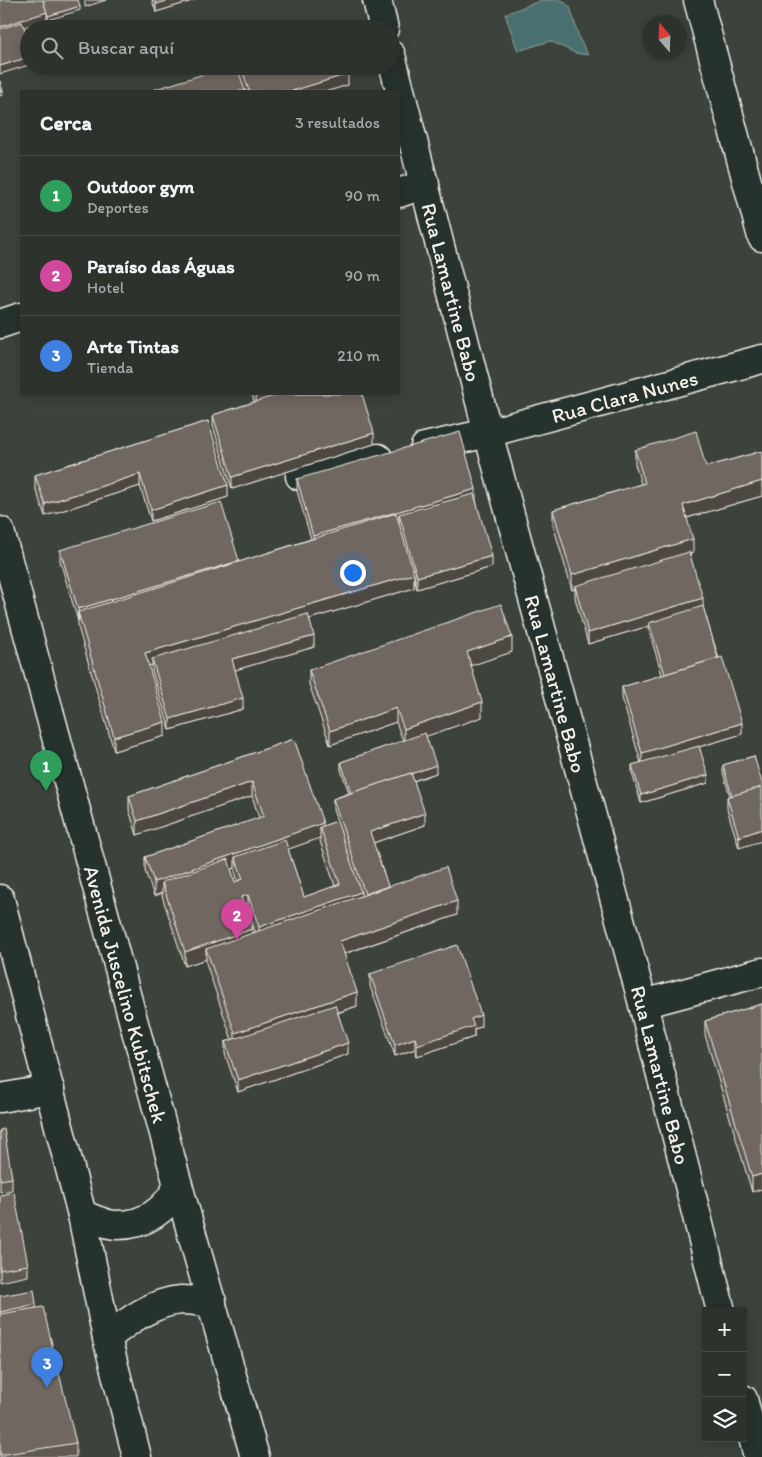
<!DOCTYPE html>
<html lang="es">
<meta charset="utf-8">
<style>
body{margin:0;font-family:Itim,sans-serif;background:#353a35;color:#f1f3f6}
.controls{position:absolute;right:15px;bottom:15px;display:grid;overflow:hidden;border-radius:0px;box-shadow:0 2px 12px #0003}
.controls button{width:45px;height:45px;display:grid;place-items:center;padding:0;border:0;border-bottom:1px solid #484d49;background:#2d322d;color:#f1f3f6;font:25px sans-serif}
.compass{position:absolute;left:642px;top:15px;width:45px;height:45px;border-radius:50%;background:#2d322d;box-shadow:0 2px 12px #0003;rotate:341deg}
.you{position:absolute;left:352px;top:572px;width:18px;height:18px;margin:-12px;border:4px solid #fff;border-radius:50%;background:#1a73e8;box-shadow:0 0 0 8px #1a73e833}
.badge{display:grid;place-items:center;width:32px;height:32px;border-radius:50%;background:#8c9099;color:#fff;font-size:16px;font-weight:700}
.pin{position:absolute;translate:-50% -41px;filter:drop-shadow(0 1px 2px #0008)}
.pin::after{content:'';position:absolute;top:26px;width:18px;height:15px;background:inherit;clip-path:polygon(0 0,100% 0,50% 100%)}
.list{margin:0;padding:0;list-style:none}
h2{display:flex;justify-content:space-between;align-items:center;height:65px;margin:0;padding:0 20px;font-size:21px}
h2 small{font-size:16px;font-weight:400;color:#a7aaaa}
.list li{display:grid;grid-template-columns:32px 1fr auto;gap:15px;align-items:center;box-sizing:border-box;height:80px;padding:0 20px;border-top:1px solid #484d49}
.list b{display:block;font-size:19px;white-space:nowrap}
.list p{margin:0;font-size:16px;white-space:nowrap;color:#a7aaaa}
.list em{font-size:16px;font-style:normal;color:#a7aaaa}
.icon{flex:none;width:28px;height:28px;fill:none;stroke:currentColor;stroke-width:2;stroke-linecap:round;stroke-linejoin:round}
.map{position:relative;flex:none;width:762px;height:1457px;overflow:hidden}
.search{position:absolute;background:#2d322d;box-shadow:0 2px 12px #0003;left:20px;top:20px;width:380px;height:55px;display:flex;align-items:center;gap:12px;box-sizing:border-box;padding:0 18px;border-radius:28px;color:#a7aaaa;font-size:19px}
.panel{position:absolute;background:#2d322d;box-shadow:0 2px 12px #0003;left:20px;top:90px;width:380px;height:305px;border-radius:0px}
.map>svg:first-child{display:block}
.water{fill:#4a6f6e;stroke:#8ea39f}
.lines{fill:none;stroke-linecap:round;stroke-linejoin:round}
.minor-casing{stroke:#f4f1e8;stroke-width:31}
.major-casing{stroke:#f4f1e8;stroke-width:31}
.minor{stroke:#26332d;stroke-width:28}
.major{stroke:#26332d;stroke-width:28}
.wall{fill:#5f5953;stroke:#f4f1e8;fill-rule:evenodd}
.shaded-wall{fill:#4e4843;stroke:#f4f1e8}
.building{fill:#6f6760;stroke:#f4f1e8}
.labels{text-anchor:middle;dominant-baseline:central;stroke-width:4.5;stroke-linejoin:round;paint-order:stroke}
.street-label{font-size:21px;fill:#f4f1e8;stroke:#26332d}
</style>
<div class="map">
<svg width="762" height="1457" viewBox="0 0 762 1457">
<rect width="100%" height="100%" fill="#3c433c"/>
<filter id="ink" filterUnits="userSpaceOnUse"><feTurbulence type="fractalNoise" baseFrequency=".02" numOctaves="2"/><feDisplacementMap in="SourceGraphic" scale="10" xChannelSelector="R" yChannelSelector="G"/><feConvolveMatrix kernelMatrix="1 2 1 2 8 2 1 2 1" color-interpolation-filters="sRGB"/></filter>
<g filter="url(#ink)">
<polygon class="water" points="542,0 562,0 570,7 579,38 588,55 575,53 550,41 518,51 505,14"/>
<g class="lines">
<defs>
<g id="minor">
<polyline points="377,0 384,29"/>
<polyline points="698,0 762,237"/>
<path id="s1" d="M391,55L488,433L643,1004L721,1311"/>
<polyline points="399,193 425,184"/>
<polyline points="0,324 21,317"/>
<path id="s2" d="M425,447L488,433L762,359"/>
<polyline points="300,476 378,458"/>
<polyline points="643,1004 762,972"/>
<polyline points="0,1098 50,1089"/>
<polyline points="743,1399 758,1457"/>
</g>
<g id="major">
<path id="s3" d="M0,531L178,1185L255,1457"/>
<polyline points="0,899 82,1215 107,1338 137,1457"/>
<path d="M82,1215C93,1218 106,1225 116,1225C144,1226 168,1209 178,1185"/>
<path d="M107,1338C128,1321 153,1302 181,1300C191,1300 202,1302 212,1302"/>
</g>
</defs>
<use href="#minor" class="minor-casing"/>
<use href="#major" class="major-casing"/>
<use href="#minor" class="minor"/>
<use href="#major" class="major"/>
</g>
<g class="wall">
<polygon points="152,0 195,0 156,12"/>
<polygon points="238,66 346,66 348,85 328,91 150,91"/>
<polygon points="252,394 362,394 374,444 232,489 213,426 213,415 254,402"/>
<polygon points="208,421 228,497 151,521 140,486 45,516 35,487 35,475"/>
<polygon points="635,450 706,467 762,451 762,496 687,518 693,553 690,554 703,607 742,734 699,747 708,783 641,803 632,773 632,765 641,763 622,698 622,687 662,675 649,631 649,626 588,644 575,598 575,589 572,590 553,525 553,510 641,484 635,464"/>
<polygon points="297,479 476,500 492,567 417,589 414,576 414,588 309,619 314,647 235,670 243,709 170,730 152,670 152,665 148,666 165,736 114,751 78,627 78,621 60,561 60,550 239,562 311,539 297,491"/>
<path d="M512,652L471,665L482,717L426,736L436,773L414,781L425,825L373,843L388,887L457,915L344,954L357,1006L338,1013L348,1054L238,1092L225,1054V1042L232,1040L206,963V959L185,966L162,896V893L154,896L145,871V857L259,818L252,796L137,835L129,810V796L294,739L323,826L337,821L333,810V799L349,793L341,770V762L403,741L396,722L330,745L309,684V670ZM320,838V841L335,886L304,897L288,849ZM235,868V872L238,881L235,882L231,869ZM248,909L255,932L252,933L245,910Z"/>
<polygon points="754,756 739,848 727,809 727,797 730,796 723,773 723,765"/>
<polygon points="370,974 481,1027 474,1029 474,1037 417,1056 415,1049 395,1056 370,986"/>
<polygon points="762,1004 752,1192 705,1035 705,1021"/>
<polygon points="0,1130 12,1178 12,1190 0,1192"/>
<polygon points="0,1195 28,1265 28,1276 0,1282"/>
<polygon points="0,1296 36,1304 36,1308 76,1443 76,1457 0,1457"/>
</g>
<g class="shaded-wall">
<polygon points="85,0 106,0 85,7"/>
<polygon points="170,0 195,0 156,12 156,4"/>
<polygon points="80,6 80,10 48,20 48,16"/>
<polygon points="47,12 47,20 0,35 0,27"/>
<polygon points="29,57 29,65 0,74 0,66"/>
<polygon points="348,74 348,85 328,91 292,91"/>
<polygon points="3,91 3,95 0,96 0,92"/>
<polygon points="263,394 299,394 256,407 256,396"/>
<polygon points="374,433 374,444 232,489 232,477"/>
<polygon points="140,474 140,486 45,516 45,504"/>
<polygon points="762,481 762,496 683,519 683,505"/>
<polygon points="228,485 228,497 151,521 151,510"/>
<polygon points="476,489 476,500 402,522 399,514 399,523 313,548 313,536"/>
<polygon points="693,539 693,553 575,589 575,586 575,589 572,590 572,575"/>
<polygon points="492,556 492,567 417,589 417,577"/>
<polygon points="239,561 80,620 78,612 78,621 78,609"/>
<polygon points="414,574 414,588 154,665 152,659 152,665 145,667 145,653"/>
<polygon points="703,598 703,610 649,623 649,626 588,644 588,633"/>
<polygon points="314,636 314,647 232,671 232,659"/>
<polygon points="512,637 512,652 467,667 467,652"/>
<polygon points="243,698 243,709 170,730 170,719"/>
<polygon points="482,702 482,717 404,744 404,729"/>
<polygon points="396,708 396,722 330,745 330,731"/>
<polygon points="165,722 165,736 114,751 114,737"/>
<polygon points="742,723 742,734 642,764 642,753"/>
<polygon points="436,765 436,773 352,802 352,794"/>
<polygon points="708,775 708,783 641,803 641,795"/>
<polygon points="252,782 252,796 137,835 137,821"/>
<polygon points="425,813 425,825 370,844 370,832"/>
<polygon points="323,823 323,834 320,827 320,838 238,867 235,857 235,868 165,892 162,882 162,893 154,896 154,882"/>
<polygon points="762,829 762,841 739,848 739,837"/>
<polygon points="361,892 361,906 259,941 259,927"/>
<polygon points="248,895 248,909 241,911 241,897"/>
<polygon points="457,901 457,915 340,955 340,941"/>
<polygon points="252,929 252,943 206,949 206,959 185,966 185,952"/>
<polygon points="357,992 357,1006 235,1047 235,1033"/>
<polygon points="481,1015 481,1027 474,1029 474,1037 417,1056 417,1045 471,1019"/>
<polygon points="415,1038 415,1049 395,1056 395,1045"/>
<polygon points="348,1043 348,1054 238,1092 238,1080"/>
<polygon points="762,1174 762,1189 752,1192 752,1177"/>
</g>
<g class="building">
<polygon points="0,0 43,0 47,12 0,27"/>
<polygon points="43,0 78,0 80,6 48,16"/>
<polygon points="154,0 170,0 156,4"/>
<polygon points="22,22 29,41 29,57 0,66 0,29"/>
<polygon points="229,66 237,66 245,91 150,91"/>
<polygon points="241,66 346,66 348,74 292,91 249,91"/>
<polygon points="0,81 3,91 0,92"/>
<polygon points="255,394 263,394 256,396"/>
<polygon points="280,394 362,394 374,433 232,477 213,415"/>
<polygon points="208,421 228,485 151,510 140,474 45,504 35,475"/>
<polygon points="696,431 706,467 762,451 762,481 683,505 693,539 572,575 553,510 645,483 635,450"/>
<polygon points="460,432 476,489 313,536 297,479"/>
<polygon points="474,494 492,556 417,577 399,514"/>
<polygon points="221,502 239,561 78,609 60,550"/>
<polygon points="396,513 414,574 145,653 165,722 114,737 78,612"/>
<polygon points="689,552 703,598 588,633 575,586"/>
<polygon points="501,604 512,637 467,652 482,702 404,729 396,708 330,731 309,670"/>
<polygon points="703,606 718,658 665,674 649,623"/>
<polygon points="308,614 314,636 232,659 243,698 170,719 152,659"/>
<polygon points="722,657 742,723 642,753 622,687"/>
<polygon points="425,733 436,765 411,774 411,773 351,793 341,762"/>
<polygon points="294,739 323,823 154,882 145,857 264,816 252,782 137,821 129,796"/>
<polygon points="699,746 708,775 641,795 632,765"/>
<polygon points="754,756 762,783 762,787 732,796 723,765"/>
<polygon points="411,773 425,813 370,832 388,886 365,894 333,799"/>
<polygon points="762,787 762,829 739,837 727,797"/>
<polygon points="337,821 361,892 259,927 248,895 241,897 252,929 185,952 162,882 228,859 235,882 243,879 235,857 285,840 304,897 340,884 320,827"/>
<polygon points="446,867 457,901 340,941 357,992 235,1033 206,949"/>
<polygon points="457,945 481,1015 471,1019 474,1026 417,1045 415,1038 395,1045 370,974"/>
<polygon points="762,1004 762,1174 752,1177 705,1021"/>
<polygon points="335,1005 348,1043 238,1080 225,1042"/>
<polygon points="4,1129 12,1178 0,1180 0,1130"/>
<polygon points="14,1192 28,1265 0,1270 0,1195"/>
<polygon points="34,1290 36,1304 0,1312 0,1296"/>
<polygon points="43,1307 76,1443 0,1455 0,1314"/>
</g>
</g>
<g class="labels">
<g class="street-label">
<text stroke="none"><textPath href="#s1" startOffset="245">Rua Lamartine Babo</textPath></text>
<text stroke="none"><textPath href="#s2" startOffset="206">Rua Clara Nunes</textPath></text>
<text stroke="none"><textPath href="#s1" startOffset="650">Rua Lamartine Babo</textPath></text>
<text stroke="none"><textPath href="#s3" startOffset="480">Avenida Juscelino Kubitschek</textPath></text>
<text stroke="none"><textPath href="#s1" startOffset="1055">Rua Lamartine Babo</textPath></text>
</g>
</g>
</svg>
<div class="controls">
<button>+</button>
<button>−</button>
<button><svg class="icon" aria-label="layers" viewBox="0 0 24 24"><path d="M12 4l9 5-9 5-9-5zM3 14l9 5 9-5"/></svg></button>
</div>
<svg class="compass" viewBox="-18 -18 36 36"><path d="M0-13l5 13h-10z" fill="#e53935"/><path d="M0 13l5-13h-10z" fill="#a7aaaa"/></svg>
<div class="you"></div>
<div class="pin badge" style="left:46px;top:791px;background:#2e9e5b">1</div>
<div class="pin badge" style="left:237px;top:940px;background:#d1479c">2</div>
<div class="pin badge" style="left:47px;top:1388px;background:#3f7fe0">3</div>
<div class="search"><svg class="icon" aria-label="search" viewBox="0 0 24 24"><circle cx="10" cy="10" r="6"/><path d="M15 15l6 6"/></svg>Buscar aquí</div>
<section class="panel">
<h2>Cerca<small>3 resultados</small></h2>
<ul class="list">
<li><span class="badge" style="background:#2e9e5b">1</span><div><b>Outdoor gym</b><p>Deportes</p></div><em>90 m</em></li>
<li><span class="badge" style="background:#d1479c">2</span><div><b>Paraíso das Águas</b><p>Hotel</p></div><em>90 m</em></li>
<li><span class="badge" style="background:#3f7fe0">3</span><div><b>Arte Tintas</b><p>Tienda</p></div><em>210 m</em></li>
</ul>
</section>
</div>
